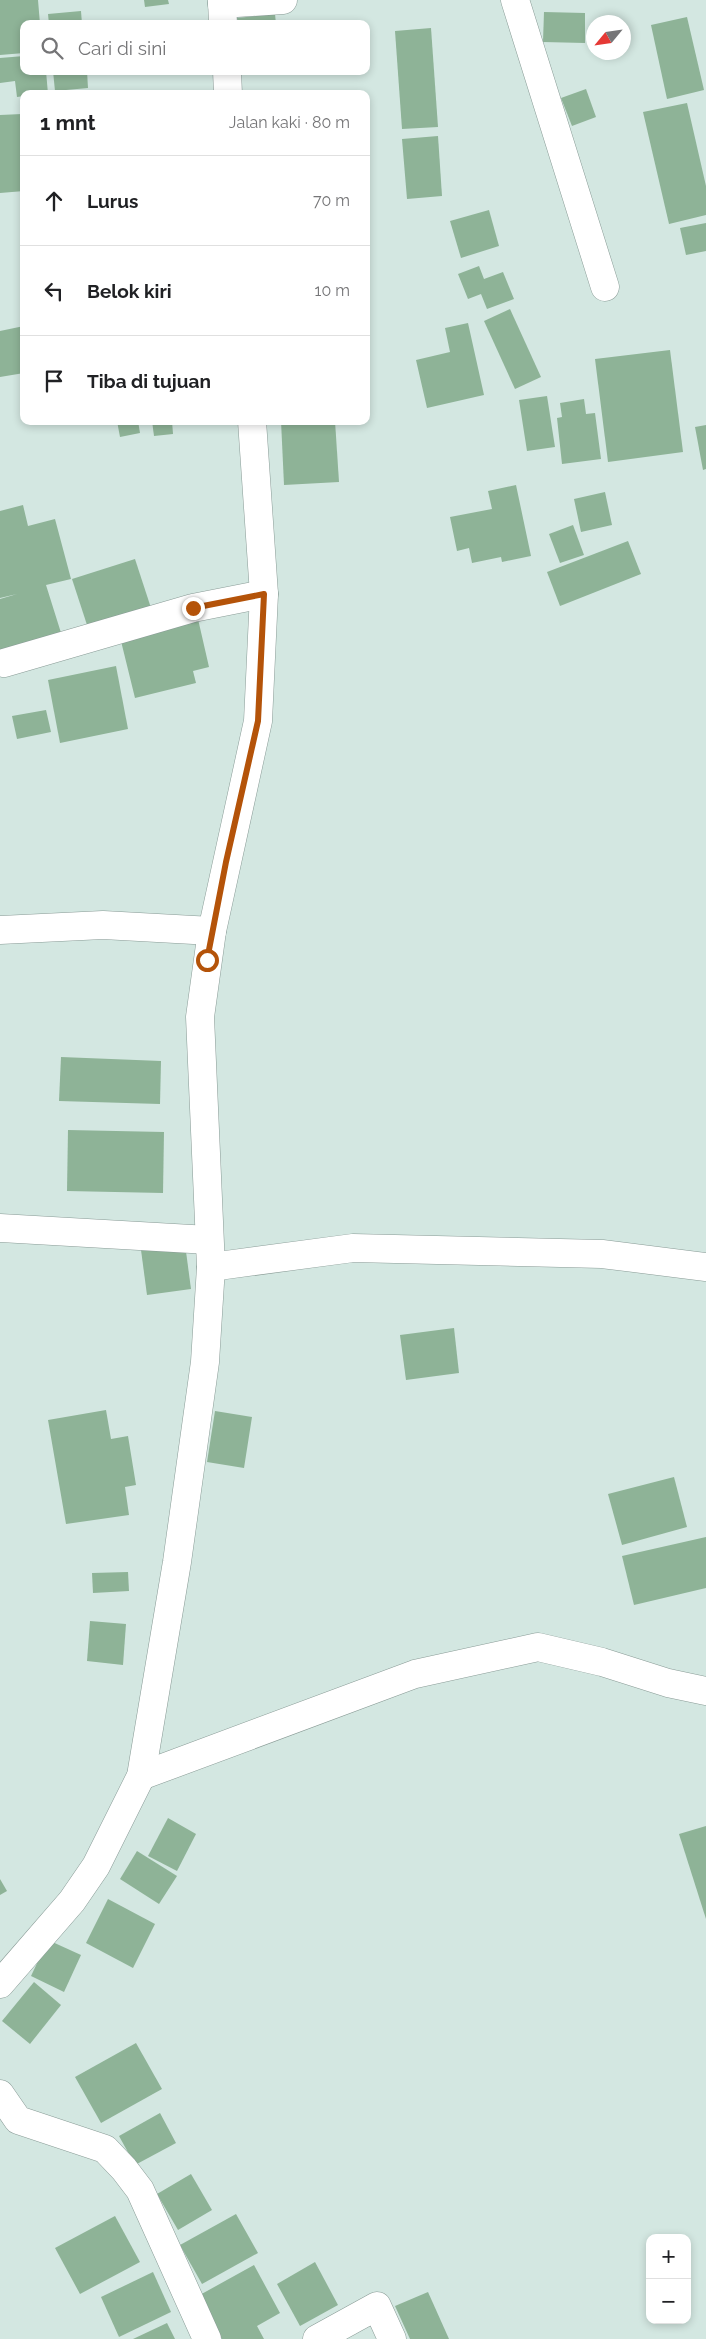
<!DOCTYPE html>
<html lang="id">
<meta charset="utf-8">
<style>
body{margin:0;font-family:Raleway,sans-serif;background:#f6f6f6;color:#202124}
.controls{position:absolute;right:15px;bottom:15px;display:grid;overflow:hidden;border-radius:10px;box-shadow:0 2px 8px #0003}
.controls button{width:45px;height:45px;display:grid;place-items:center;padding:0;border:0;border-bottom:1px solid #e0e0e0;background:#fff;color:#202124;font:25px sans-serif}
.compass{position:absolute;left:586px;top:15px;width:45px;height:45px;border-radius:50%;background:#fff;box-shadow:0 2px 8px #0003;rotate:241deg}
.stop{position:absolute;width:15px;height:15px;margin:-11px;border:4px solid #b45309;border-radius:50%;background:#fff}
.stop.end{background:#b45309;border-color:#fff;box-shadow:0 1px 5px #0008}
.list{margin:0;padding:0;list-style:none}
h2{display:flex;justify-content:space-between;align-items:center;height:65px;margin:0;padding:0 20px;font-size:21px}
h2 small{font-size:16px;font-weight:400;color:#757577}
.list li{display:grid;grid-template-columns:32px 1fr auto;gap:15px;align-items:center;box-sizing:border-box;height:90px;padding:0 20px;border-top:1px solid #e0e0e0}
.list b{display:block;font-size:19px;white-space:nowrap}
.list em{font-size:16px;font-style:normal;color:#757577}
.icon{flex:none;width:28px;height:28px;fill:none;stroke:currentColor;stroke-width:2;stroke-linecap:round;stroke-linejoin:round}
.map{position:relative;flex:none;width:706px;height:2339px;overflow:hidden}
.search{position:absolute;background:#fff;box-shadow:0 2px 8px #0003;left:20px;top:20px;width:350px;height:55px;display:flex;align-items:center;gap:12px;box-sizing:border-box;padding:0 18px;border-radius:10px;color:#757577;font-size:19px}
.panel{position:absolute;background:#fff;box-shadow:0 2px 8px #0003;left:20px;top:90px;width:350px;height:335px;border-radius:10px}
.map>svg:first-child{display:block}
.building{fill:#8eb397}
.lines{fill:none;stroke-linecap:round;stroke-linejoin:round}
.street-casing{stroke:#899b96;stroke-width:29}
.secondary-casing{stroke:#899b96;stroke-width:29}
.street{stroke:#fff;stroke-width:28}
.secondary{stroke:#fff;stroke-width:28}
.route{stroke:#b45309;stroke-width:6}
</style>
<div class="map">
<svg width="706" height="2339" viewBox="0 0 706 2339">
<rect width="100%" height="100%" fill="#d3e7e1"/>
<g class="building">
<polygon points="0,0 38,0 40,24 24,24 24,53 0,55"/>
<polygon points="144,0 168,0 169,4 145,7"/>
<polygon points="81,11 82,24 49,24 48,14"/>
<polygon points="544,12 585,13 585,43 543,42"/>
<polygon points="275,14 276,24 238,24 237,18"/>
<polygon points="687,17 704,90 667,99 651,25"/>
<polygon points="431,28 438,127 402,129 395,31"/>
<polygon points="24,56 24,71 46,71 48,94 24,94 24,96 17,97 15,81 0,83 0,58"/>
<polygon points="53,71 87,71 88,88 55,91"/>
<polygon points="586,89 596,117 572,126 561,98"/>
<polygon points="687,103 706,186 706,215 669,224 643,112"/>
<polygon points="22,114 24,191 0,193 0,115"/>
<polygon points="438,136 442,196 407,199 402,139"/>
<polygon points="489,210 499,246 461,258 450,221"/>
<polygon points="706,223 706,251 686,255 680,228"/>
<polygon points="479,266 484,279 503,272 514,299 487,309 481,294 468,299 458,274"/>
<polygon points="510,309 541,377 515,389 484,321"/>
<polygon points="468,323 484,395 427,408 416,360 450,352 445,328"/>
<polygon points="24,326 24,373 0,377 0,331"/>
<polygon points="670,350 683,452 608,462 595,359"/>
<polygon points="547,396 555,447 527,451 519,400"/>
<polygon points="584,399 586,414 595,413 601,459 562,464 557,418 562,417 560,403"/>
<polygon points="117,421 138,421 140,433 120,437"/>
<polygon points="152,421 172,421 173,434 154,436"/>
<polygon points="281,421 335,421 339,482 284,485"/>
<polygon points="706,425 706,469 703,470 695,427"/>
<polygon points="516,485 531,556 502,562 501,557 472,563 469,548 457,551 450,517 492,509 488,491"/>
<polygon points="605,492 612,525 581,532 574,499"/>
<polygon points="23,505 28,526 55,519 71,579 46,585 62,636 0,655 0,599 17,594 0,598 0,511"/>
<polygon points="573,525 584,555 560,563 549,534"/>
<polygon points="628,541 641,574 560,606 547,572"/>
<polygon points="135,559 151,608 88,628 72,579"/>
<polygon points="198,619 209,667 193,671 196,683 135,698 120,637"/>
<polygon points="116,666 128,729 60,743 48,680"/>
<polygon points="46,710 51,732 17,739 12,716"/>
<polygon points="61,1057 161,1061 160,1104 59,1101"/>
<polygon points="68,1130 164,1132 163,1193 67,1191"/>
<polygon points="185,1244 191,1289 147,1295 141,1250"/>
<polygon points="454,1328 459,1373 406,1380 400,1335"/>
<polygon points="106,1410 111,1439 128,1436 136,1485 125,1487 129,1515 66,1524 48,1420"/>
<polygon points="215,1411 252,1417 244,1468 207,1462"/>
<polygon points="674,1477 687,1527 622,1545 608,1494"/>
<polygon points="706,1537 706,1588 634,1605 622,1556"/>
<polygon points="128,1572 129,1591 93,1593 92,1573"/>
<polygon points="90,1621 126,1624 123,1665 87,1661"/>
<polygon points="168,1818 196,1834 177,1871 148,1856"/>
<polygon points="706,1826 706,1919 679,1834"/>
<polygon points="137,1851 177,1876 159,1904 120,1879"/>
<polygon points="0,1879 7,1891 0,1895"/>
<polygon points="108,1899 155,1924 133,1968 86,1943"/>
<polygon points="48,1940 81,1955 64,1992 31,1976"/>
<polygon points="34,1982 61,2005 30,2044 2,2021"/>
<polygon points="136,2043 162,2089 101,2123 75,2077"/>
<polygon points="160,2113 176,2143 135,2165 119,2136"/>
<polygon points="191,2174 212,2210 178,2230 157,2194"/>
<polygon points="236,2214 258,2253 202,2284 180,2245"/>
<polygon points="115,2216 140,2262 80,2294 55,2248"/>
<polygon points="315,2262 338,2305 300,2326 277,2284"/>
<polygon points="254,2265 280,2313 257,2326 264,2339 222,2339 198,2296"/>
<polygon points="153,2272 171,2312 119,2337 101,2297"/>
<polygon points="428,2292 449,2339 410,2339 395,2306"/>
<polygon points="167,2323 175,2339 133,2339"/>
</g>
<g class="lines">
<defs>
<g id="street">
<polyline points="515,0 605,287"/>
<polyline points="222,4 283,0"/>
<polyline points="4,663 193,608 264,594"/>
<polyline points="0,930 103,925 212,931"/>
<polyline points="0,1228 209,1240"/>
<polyline points="211,1267 353,1248 602,1254 706,1267"/>
<polyline points="141,1776 415,1674 538,1647 602,1662 668,1683 706,1691"/>
<polyline points="0,2094 18,2120 105,2149 124,2169 140,2190 207,2339"/>
<polyline points="317,2339 377,2306 392,2339"/>
</g>
<g id="secondary">
<polyline points="222,0 223,24"/>
<polyline points="227,71 228,94"/>
<polyline points="0,1984 72,1901 96,1866 141,1776 177,1562 205,1362 211,1267 200,1017 212,931 258,721 264,594 252,421"/>
</g>
</defs>
<use href="#street" class="street-casing"/>
<use href="#secondary" class="secondary-casing"/>
<use href="#street" class="street"/>
<use href="#secondary" class="secondary"/>
</g>
<g class="lines">
<polyline class="route" points="193,608 264,594 258,721 226,862 207,960"/>
</g>
</svg>
<div class="controls">
<button>+</button>
<button>−</button>
</div>
<svg class="compass" viewBox="-18 -18 36 36"><path d="M0-13l5 13h-10z" fill="#e53935"/><path d="M0 13l5-13h-10z" fill="#757577"/></svg>
<div class="stop" style="left:207px;top:960px"></div>
<div class="stop end" style="left:193px;top:608px"></div>
<div class="search"><svg class="icon" aria-label="search" viewBox="0 0 24 24"><circle cx="10" cy="10" r="6"/><path d="M15 15l6 6"/></svg>Cari di sini</div>
<section class="panel">
<h2>1 mnt<small>Jalan kaki · 80 m</small></h2>
<ul class="list">
<li><svg class="icon" aria-label="ahead" viewBox="0 0 24 24"><path d="M12 20V5M6 11l6-6 6 6"/></svg><div><b>Lurus</b></div><em>70 m</em></li>
<li><svg class="icon" aria-label="left" viewBox="0 0 24 24"><path d="M17 20v-9H6M10 6l-5 5 5 5"/></svg><div><b>Belok kiri</b></div><em>10 m</em></li>
<li><svg class="icon" aria-label="arrive" viewBox="0 0 24 24"><path d="M6 21V4h12l-3 4 3 4H6"/></svg><div><b>Tiba di tujuan</b></div></li>
</ul>
</section>
</div>
